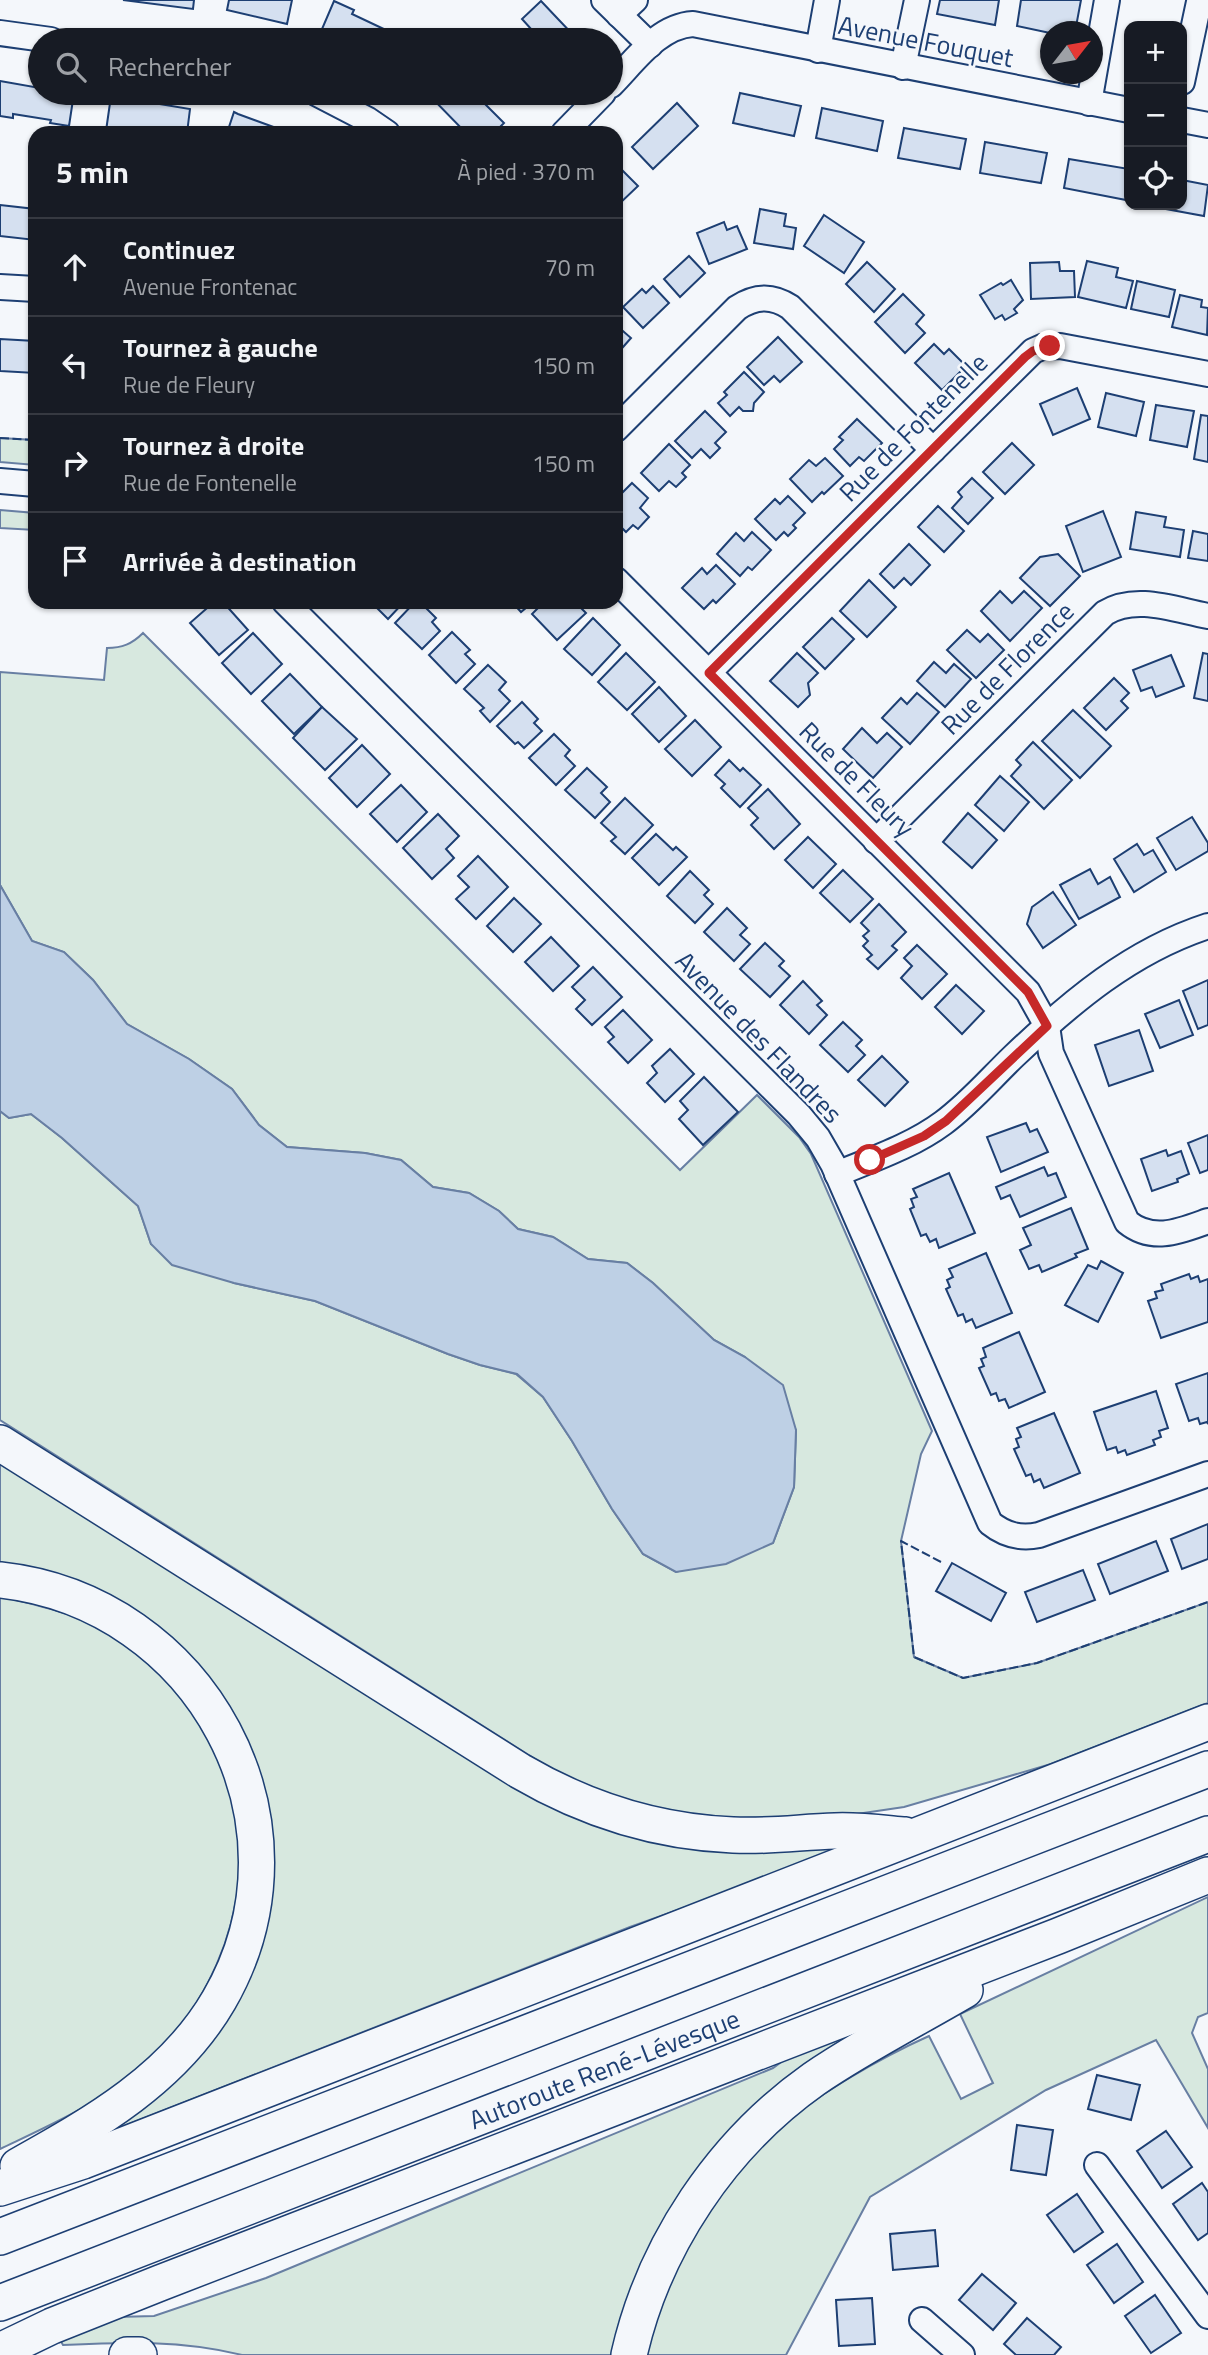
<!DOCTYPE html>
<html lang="fr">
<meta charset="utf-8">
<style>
body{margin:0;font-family:"Titillium Web",sans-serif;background:#242831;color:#f1f3f6}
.controls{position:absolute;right:21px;top:21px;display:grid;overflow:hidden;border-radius:14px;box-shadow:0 2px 5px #0004}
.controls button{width:63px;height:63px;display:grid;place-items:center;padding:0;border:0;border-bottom:2px solid #363941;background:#171b24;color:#f1f3f6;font:35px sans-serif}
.compass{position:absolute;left:1040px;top:21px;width:63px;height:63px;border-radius:50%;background:#171b24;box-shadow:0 2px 5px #0004;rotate:59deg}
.stop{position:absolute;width:21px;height:21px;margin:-16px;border:5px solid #c62828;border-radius:50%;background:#fff}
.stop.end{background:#c62828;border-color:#fff;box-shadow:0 2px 7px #0008}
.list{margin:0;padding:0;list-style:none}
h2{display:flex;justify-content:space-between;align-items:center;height:91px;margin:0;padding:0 28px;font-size:30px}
h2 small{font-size:23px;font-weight:400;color:#9ea1a6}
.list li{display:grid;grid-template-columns:46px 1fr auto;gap:21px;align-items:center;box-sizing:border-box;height:98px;padding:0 28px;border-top:2px solid #363941}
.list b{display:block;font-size:26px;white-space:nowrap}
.list p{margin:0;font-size:23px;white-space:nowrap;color:#9ea1a6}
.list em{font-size:23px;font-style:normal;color:#9ea1a6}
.icon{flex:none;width:38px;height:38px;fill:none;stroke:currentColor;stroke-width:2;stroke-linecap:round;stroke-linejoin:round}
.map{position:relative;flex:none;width:1208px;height:2355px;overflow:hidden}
.search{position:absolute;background:#171b24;box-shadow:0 2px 5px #0004;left:28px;top:28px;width:595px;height:77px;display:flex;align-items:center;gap:18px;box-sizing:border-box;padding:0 24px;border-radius:38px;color:#9ea1a6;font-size:26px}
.panel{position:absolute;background:#171b24;box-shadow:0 2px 5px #0004;left:28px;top:126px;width:595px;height:483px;border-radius:21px}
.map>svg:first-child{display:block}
.green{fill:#d7e8df;stroke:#687fa3;stroke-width:2}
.water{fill:#bed0e5;stroke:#687fa3;stroke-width:2}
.building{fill:#d5e0f0;stroke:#1d3f73;stroke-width:2}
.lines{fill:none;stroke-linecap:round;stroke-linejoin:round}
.minor-casing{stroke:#1d3f73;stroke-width:28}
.highway-casing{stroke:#1d3f73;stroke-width:38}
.minor{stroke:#f4f7fb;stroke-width:24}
.highway{stroke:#f4f7fb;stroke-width:35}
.fence{stroke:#1d3f73;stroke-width:2;stroke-dasharray:9 3.5;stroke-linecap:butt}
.route{stroke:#c62828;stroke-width:9}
.labels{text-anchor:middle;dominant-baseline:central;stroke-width:5;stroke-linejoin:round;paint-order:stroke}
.street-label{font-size:26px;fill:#1d3f73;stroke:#f4f7fb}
</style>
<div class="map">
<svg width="1208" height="2355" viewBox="0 0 1208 2355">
<rect width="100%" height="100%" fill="#f4f7fb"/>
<g class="green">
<polygon points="0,438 35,440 35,465 0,462"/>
<polygon points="0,510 35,513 35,530 0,528"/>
<path d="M143,633L680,1170L757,1095L799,1137L811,1154L932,1431L921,1454L901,1541L914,1657L963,1678L1037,1663L1208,1602V1703L1051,1764L904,1807L850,1815L735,1818L691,1814L648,1806L605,1793L554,1771L0,1420V1111L9,1118L31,1114L62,1138L138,1206L151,1244L234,1283L315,1301L448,1354L480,1365L516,1374L543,1397L572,1441L612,1509L643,1554L676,1572L773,1543L794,1487L796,1430L745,1357L714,1340L653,1283L627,1263L588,1259L553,1237L518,1229L499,1211L469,1193L433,1187L401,1160L365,1153L287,1147L259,1125L232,1089L189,1059L127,1024L93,980L64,952L32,941L0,885V672L104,680L107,648C122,648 132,644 143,633Z"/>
<polygon points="0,1458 512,1782 841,1845 844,1851 630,1927 114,2130 110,2122 202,2047 268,1816 252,1753 221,1696 186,1655 81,1584 28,1569 0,1567"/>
<path d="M0,1596C39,1606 81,1614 115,1636C185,1681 235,1764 242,1847C242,1857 240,1869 239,1879C233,1939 208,1995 169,2041C125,2093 59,2121 0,2149Z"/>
<path d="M1208,1897V2013L1198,2017L1192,2033L1208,2069V2128L1156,2040L1046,2090L870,2197L786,2355H646C664,2270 714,2186 779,2128C817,2094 882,2057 929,2036L961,2099L993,2083L960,2014Z"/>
<path d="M857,2031L768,2102L617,2355H242C182,2340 124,2342 63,2345L59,2338L116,2317L154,2316L266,2278L773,2068L784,2060Z"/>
</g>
<polygon class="water" points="0,885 32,941 64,952 93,980 127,1024 189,1059 232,1089 259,1125 287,1147 365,1153 401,1160 433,1187 469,1193 499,1211 518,1229 553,1237 588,1259 627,1263 653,1283 714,1340 745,1357 783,1385 796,1430 794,1487 773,1543 726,1564 676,1572 643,1554 612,1509 572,1441 543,1397 517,1374 480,1365 448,1354 315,1301 234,1283 172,1265 151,1244 138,1206 62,1138 31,1114 9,1118 0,1111"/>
<g class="building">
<polygon points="123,0 194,0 193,9"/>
<polygon points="229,0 292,0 287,24 227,10"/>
<polygon points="940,0 999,0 995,25 937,14"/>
<polygon points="1021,0 1081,0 1075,32 1050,33 1017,26"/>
<polygon points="334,1 354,10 352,14 407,40 327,40 319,36"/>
<polygon points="541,1 558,19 578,40 541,40 522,19"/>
<polygon points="0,81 40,88 40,93 74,93 69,126 50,123 51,120 13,114 13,118 0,116"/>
<polygon points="427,93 474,93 504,123 494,133 466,133"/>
<polygon points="740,93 801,106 794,136 733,123"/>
<polygon points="111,96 190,109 187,133 151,133 129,130 129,133 120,133 106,131"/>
<polygon points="677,103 698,126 653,169 632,147"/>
<polygon points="822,108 883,121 877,151 816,138"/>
<polygon points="234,112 238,114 290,133 227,133"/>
<polygon points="904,128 966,139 960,169 898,158"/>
<polygon points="985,142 1047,153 1041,183 980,173"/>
<polygon points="1069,159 1129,169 1126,200 1064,188"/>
<polygon points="616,164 638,186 616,207"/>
<polygon points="1182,180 1208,185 1204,216 1144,205 1182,205"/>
<polygon points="0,205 35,209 35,240 0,236"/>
<polygon points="760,209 786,214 784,226 796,228 793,249 754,243"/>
<polygon points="824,215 864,242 844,273 804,246"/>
<polygon points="724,222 727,230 737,226 747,249 709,264 697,233"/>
<polygon points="689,256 705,273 680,297 664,279"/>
<polygon points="1087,261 1118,268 1116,277 1133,281 1126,308 1078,297"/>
<polygon points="867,262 895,289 874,312 846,284"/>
<polygon points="1059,262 1060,271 1074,271 1075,297 1031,299 1030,263"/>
<polygon points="1011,280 1023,300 1014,309 1017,313 1005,320 1002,315 995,319 980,295 1001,283 1003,285"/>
<polygon points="1137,281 1175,290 1169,317 1131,309"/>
<polygon points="653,286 669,303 643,328 623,307 642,289 646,293"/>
<polygon points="903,294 924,315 916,324 925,333 905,353 875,322"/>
<polygon points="1180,295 1202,300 1201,307 1208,308 1207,335 1172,327"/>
<polygon points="616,325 631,338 616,355"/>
<polygon points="778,337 802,362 780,382 774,376 764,385 747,367"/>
<polygon points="0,339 35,341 35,373 0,371"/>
<polygon points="934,344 944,354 949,349 966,366 942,390 915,363"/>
<polygon points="744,372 764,392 754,403 753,411 743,411 739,407 730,416 718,403 727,395 724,392"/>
<polygon points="1077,388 1090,419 1053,435 1040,404"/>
<polygon points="1106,393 1144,402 1136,436 1098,427"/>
<polygon points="1156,405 1194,411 1187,447 1150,440"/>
<polygon points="705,411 726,432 715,443 720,448 710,458 701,449 692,458 675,441"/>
<polygon points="1201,415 1208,416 1208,462 1194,459"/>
<polygon points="857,419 882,443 864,461 859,457 850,466 834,449 843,440 839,437"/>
<polygon points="1012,443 1034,465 1005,494 983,472"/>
<polygon points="669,444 690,465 682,473 686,477 676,487 669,481 659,491 641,473"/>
<polygon points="825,458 843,476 824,494 822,492 812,502 790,479 809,460 816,466"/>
<polygon points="972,478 993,498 968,524 952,508 962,497 958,492"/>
<polygon points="632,483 648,498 640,508 649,517 638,529 633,525 626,532 616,522 616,499"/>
<polygon points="788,496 805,513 793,525 796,528 788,536 784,532 776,540 755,519 775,499 780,504"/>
<polygon points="938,506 964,531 944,552 918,527"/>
<polygon points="1103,511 1121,557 1083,572 1066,526"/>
<polygon points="1136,512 1166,517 1164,527 1184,530 1180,557 1130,549"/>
<polygon points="1193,531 1208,534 1208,561 1188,558"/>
<polygon points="752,532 771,550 752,570 748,567 740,576 717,554 736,533 744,541"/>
<polygon points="909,544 930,565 911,585 904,578 894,588 880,574"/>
<polygon points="1058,554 1080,576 1050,606 1020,578 1040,557"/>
<polygon points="716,565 735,584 716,603 713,600 704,609 682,588 702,568 707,574"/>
<polygon points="869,580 896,607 867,637 840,611"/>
<polygon points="1000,591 1012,603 1024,591 1042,608 1010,641 981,611"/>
<polygon points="214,602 223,602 248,630 219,655 190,623"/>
<polygon points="371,602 404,602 388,619"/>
<polygon points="415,602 420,602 436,618 432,622 440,631 422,649 395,623"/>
<polygon points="512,602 533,602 521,612"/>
<polygon points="544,602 575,602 586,613 557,640 532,614"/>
<polygon points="593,618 620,645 592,675 564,649"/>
<polygon points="832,618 854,639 825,669 803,647"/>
<polygon points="967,630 980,642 988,634 1004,650 976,678 947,650"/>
<polygon points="452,632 470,650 465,654 475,664 456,683 429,655"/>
<polygon points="253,633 282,664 251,694 222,663"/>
<polygon points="626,653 655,682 627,710 598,682"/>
<polygon points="797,653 818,673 808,683 810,695 798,707 770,681"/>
<polygon points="1203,653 1208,654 1208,701 1194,698"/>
<polygon points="1171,655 1184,686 1156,697 1152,687 1141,691 1133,670"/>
<polygon points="934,662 946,673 954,664 971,679 945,707 917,681"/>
<polygon points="488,665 506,682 499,690 510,701 490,722 480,711 484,708 464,689"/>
<polygon points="290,674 322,707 294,734 262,701"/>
<polygon points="1114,678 1129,693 1121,701 1128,708 1106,730 1084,708"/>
<polygon points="659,687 686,716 659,742 632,714"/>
<polygon points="917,693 939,712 910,744 882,718 901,698 907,704"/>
<polygon points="522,702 538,719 534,723 542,731 524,748 518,742 515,744 497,726"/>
<polygon points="322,707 357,739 325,770 293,738"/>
<polygon points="1073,710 1111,746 1080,778 1042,741"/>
<polygon points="695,720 721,747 692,776 665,749"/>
<polygon points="862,728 877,743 887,733 902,747 873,778 843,749"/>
<polygon points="554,734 570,750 565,756 575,766 556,785 529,758"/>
<polygon points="1033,742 1072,780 1044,809 1011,776 1021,765 1016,760"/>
<polygon points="362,745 390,774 357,807 329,778"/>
<polygon points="729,760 740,771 743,768 761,785 740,807 721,788 725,784 715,775"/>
<polygon points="587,768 607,787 601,793 610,802 595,818 565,790"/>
<polygon points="1000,776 1029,802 1004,831 975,805"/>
<polygon points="401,785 427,812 397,842 370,814"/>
<polygon points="768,789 800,824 774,849 751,825 758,818 748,808"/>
<polygon points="625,798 653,825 625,854 611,841 616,837 601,823"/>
<polygon points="968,813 997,840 972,868 943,842"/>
<polygon points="438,814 459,836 446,849 454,858 432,879 403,848"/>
<polygon points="1192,817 1208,843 1208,851 1176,870 1157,838"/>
<polygon points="656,834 673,850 676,847 687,857 659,885 632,858"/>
<polygon points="808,837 836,864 813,888 785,860"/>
<polygon points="1137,844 1144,855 1153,850 1166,872 1134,892 1114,859"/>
<polygon points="478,856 508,887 476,919 456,899 469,887 458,876"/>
<polygon points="1090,869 1098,884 1110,877 1120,897 1079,919 1060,885"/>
<polygon points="843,870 873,899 850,922 820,893"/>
<polygon points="690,871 709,890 704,895 713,904 695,923 667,896"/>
<polygon points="1053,892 1076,925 1043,948 1027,924 1032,907"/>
<polygon points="514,898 541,924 513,952 487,926"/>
<polygon points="879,904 906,932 892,946 897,950 878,969 867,959 872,955 863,946 868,941 863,936 869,931 861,923"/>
<polygon points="727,908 747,928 740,935 750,944 734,961 704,932"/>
<polygon points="551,937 579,966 553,991 525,962"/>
<polygon points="765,943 784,961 779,966 790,976 770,997 740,969"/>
<polygon points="917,945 947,974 922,999 901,978 912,966 904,958"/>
<polygon points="593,967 622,997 592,1025 576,1009 585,1000 572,987"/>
<polygon points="1208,980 1208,1025 1198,1029 1183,991"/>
<polygon points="803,981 822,1001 817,1005 827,1015 809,1034 780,1005"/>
<polygon points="956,985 984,1011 962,1034 935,1007"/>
<polygon points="1179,1000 1193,1035 1160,1048 1145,1014"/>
<polygon points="623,1010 652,1040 628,1063 608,1042 614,1037 605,1027"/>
<polygon points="843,1022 862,1040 856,1046 865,1055 848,1072 820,1045"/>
<polygon points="1139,1030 1153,1071 1109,1086 1095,1045"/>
<polygon points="670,1049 694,1074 665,1102 647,1083 657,1073 652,1066"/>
<polygon points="882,1056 908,1082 885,1106 858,1080"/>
<polygon points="704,1077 738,1112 703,1145 679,1119 688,1110 680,1101"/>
<polygon points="1026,1123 1030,1132 1037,1129 1048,1152 1001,1172 987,1137"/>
<polygon points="1208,1135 1208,1170 1200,1173 1188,1143"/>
<polygon points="1166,1150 1168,1156 1181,1151 1189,1174 1177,1179 1178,1182 1152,1191 1141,1159"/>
<polygon points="1044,1167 1048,1176 1056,1173 1066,1197 1020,1217 1010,1195 1001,1199 996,1187"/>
<polygon points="949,1173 975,1233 939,1248 936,1239 930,1242 926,1234 921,1236 910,1209 914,1207 911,1199 917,1197 913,1189"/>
<polygon points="1071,1208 1088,1249 1075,1254 1077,1257 1042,1272 1039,1265 1029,1269 1020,1250 1031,1245 1023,1228"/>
<polygon points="986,1253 1012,1313 976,1328 972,1319 966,1322 963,1314 958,1316 946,1289 950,1287 947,1280 953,1277 949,1269"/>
<polygon points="1101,1261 1123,1273 1098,1322 1065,1305 1088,1265 1097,1269"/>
<polygon points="1189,1274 1191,1279 1198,1276 1200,1282 1208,1279 1208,1322 1161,1338 1148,1301 1157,1298 1155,1292 1163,1290 1161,1284"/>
<polygon points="1019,1332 1045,1392 1009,1408 1005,1399 999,1401 996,1393 991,1395 979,1368 984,1366 981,1359 986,1357 983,1348"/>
<polygon points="1208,1373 1208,1424 1207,1422 1200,1424 1198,1418 1189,1421 1176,1384"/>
<polygon points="1156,1391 1168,1428 1159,1431 1161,1437 1153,1440 1155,1445 1127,1455 1125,1450 1118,1453 1116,1447 1107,1450 1094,1412"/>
<polygon points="1054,1413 1080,1473 1044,1488 1040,1479 1034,1482 1031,1474 1026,1476 1014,1449 1019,1447 1016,1439 1021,1437 1017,1428"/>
<polygon points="1208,1524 1208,1559 1182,1569 1171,1539"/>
<polygon points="1156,1541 1168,1571 1110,1594 1098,1564"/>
<polygon points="952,1563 1006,1593 991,1621 936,1591"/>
<polygon points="1083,1570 1095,1600 1037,1622 1025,1592"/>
<polygon points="1097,2075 1140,2085 1131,2120 1088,2109"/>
<polygon points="1017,2125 1053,2130 1046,2175 1011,2170"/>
<polygon points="1166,2131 1192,2167 1162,2188 1137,2151"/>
<polygon points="1202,2183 1208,2192 1208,2233 1198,2240 1173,2204"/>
<polygon points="1077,2194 1103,2232 1074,2252 1047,2215"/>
<polygon points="935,2230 938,2266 893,2270 890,2234"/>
<polygon points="1117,2244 1143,2282 1114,2303 1087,2265"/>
<polygon points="982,2274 1016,2303 993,2330 959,2300"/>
<polygon points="1155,2295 1181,2333 1151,2353 1125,2316"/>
<polygon points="872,2298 875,2344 839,2346 836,2300"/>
<polygon points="1027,2318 1061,2347 1054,2355 1016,2355 1004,2344"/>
</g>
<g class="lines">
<defs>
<g id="minor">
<polyline points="604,0 650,45"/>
<polyline points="619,15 635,0"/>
<polyline points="0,33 51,40"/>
<polyline points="818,50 827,0"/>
<polyline points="903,67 917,0"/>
<polyline points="1182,82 1199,2"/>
<path d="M611,85C634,62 658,26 693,24L1129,110"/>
<polyline points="316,93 368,120 387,133"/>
<polyline points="1089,103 1107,0"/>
<polyline points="1182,120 1208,125"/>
<polyline points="564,133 603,93"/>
<polyline points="0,287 35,289"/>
<path d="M616,429L737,308C755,296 772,295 790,307L933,450"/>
<polyline points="0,481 35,484"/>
<path d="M616,580L1028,992L1047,1026L1051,1053L1127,1222C1153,1243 1180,1231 1208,1221"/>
<path d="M285,602L799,1115L818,1138L833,1164L990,1523C1005,1535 1020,1539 1039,1535L1208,1474"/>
<polyline points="709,672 1033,351 1042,347 1060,346 1208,374"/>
<path d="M876,841L1105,613C1136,594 1175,610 1208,616"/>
<path d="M837,1174C873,1159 912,1146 943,1123C969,1104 991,1078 1014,1056C1071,1002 1131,951 1208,926"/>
<polyline points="1097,2165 1208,2316"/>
<polyline points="922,2320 962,2355"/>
</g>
<g id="highway">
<path d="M0,1443L520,1771C585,1809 657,1832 733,1835C768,1837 801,1832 835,1831C858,1830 882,1833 905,1835"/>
<path d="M0,1580C201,1602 322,1822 219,2000C173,2079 95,2123 18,2166"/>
<polyline points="0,2188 83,2161 1208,1722"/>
<polyline points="0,2237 1208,1769"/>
<path id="s1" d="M0,2303L1208,1834"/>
<polyline points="0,2351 52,2326 160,2283 1058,1936 1208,1875"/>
<polyline points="127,2355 139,2355"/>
<path d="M629,2355C654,2245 722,2144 814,2079C862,2046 914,2020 965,1990"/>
</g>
</defs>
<use href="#minor" class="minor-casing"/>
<use href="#highway" class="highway-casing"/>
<use href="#minor" class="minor"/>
<use href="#highway" class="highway"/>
<g class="fence">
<polyline points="0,438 35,440"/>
<polyline points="941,1562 901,1541 914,1657 963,1678 1037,1663 1208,1602"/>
</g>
</g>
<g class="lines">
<polyline class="route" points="870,1160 924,1136 946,1121 1047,1026 1028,992 709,673 1025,357 1033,351 1050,346"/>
</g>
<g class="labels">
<g class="street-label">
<text transform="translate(926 41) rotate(11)">Avenue Fouquet</text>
<text transform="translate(913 427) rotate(-45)">Rue de Fontenelle</text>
<text transform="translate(1007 668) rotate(-45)">Rue de Florence</text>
<text transform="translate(857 779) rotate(45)">Rue de Fleury</text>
<text transform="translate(759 1037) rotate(46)">Avenue des Flandres</text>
<text stroke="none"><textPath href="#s1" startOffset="648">Autoroute René-Lévesque</textPath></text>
</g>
</g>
</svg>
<div class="controls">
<button>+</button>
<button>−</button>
<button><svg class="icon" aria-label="locate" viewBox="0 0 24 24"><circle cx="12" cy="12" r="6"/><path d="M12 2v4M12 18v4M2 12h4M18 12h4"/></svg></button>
</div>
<svg class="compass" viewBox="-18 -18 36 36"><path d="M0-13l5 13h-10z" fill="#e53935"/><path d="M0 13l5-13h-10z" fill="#9ea1a6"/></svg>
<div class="stop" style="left:870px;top:1160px"></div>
<div class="stop end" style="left:1050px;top:346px"></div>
<div class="search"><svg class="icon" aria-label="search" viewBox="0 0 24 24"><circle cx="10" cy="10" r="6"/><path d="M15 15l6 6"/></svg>Rechercher</div>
<section class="panel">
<h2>5 min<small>À pied · 370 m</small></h2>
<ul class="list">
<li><svg class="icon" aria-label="ahead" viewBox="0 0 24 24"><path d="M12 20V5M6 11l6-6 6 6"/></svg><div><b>Continuez</b><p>Avenue Frontenac</p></div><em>70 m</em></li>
<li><svg class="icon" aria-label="left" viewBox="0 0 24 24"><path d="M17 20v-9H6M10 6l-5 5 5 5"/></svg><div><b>Tournez à gauche</b><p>Rue de Fleury</p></div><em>150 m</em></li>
<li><svg class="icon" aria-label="right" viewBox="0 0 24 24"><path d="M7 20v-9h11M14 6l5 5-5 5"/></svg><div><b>Tournez à droite</b><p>Rue de Fontenelle</p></div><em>150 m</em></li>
<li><svg class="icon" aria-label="arrive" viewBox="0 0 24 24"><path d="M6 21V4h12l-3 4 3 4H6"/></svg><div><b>Arrivée à destination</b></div></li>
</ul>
</section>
</div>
